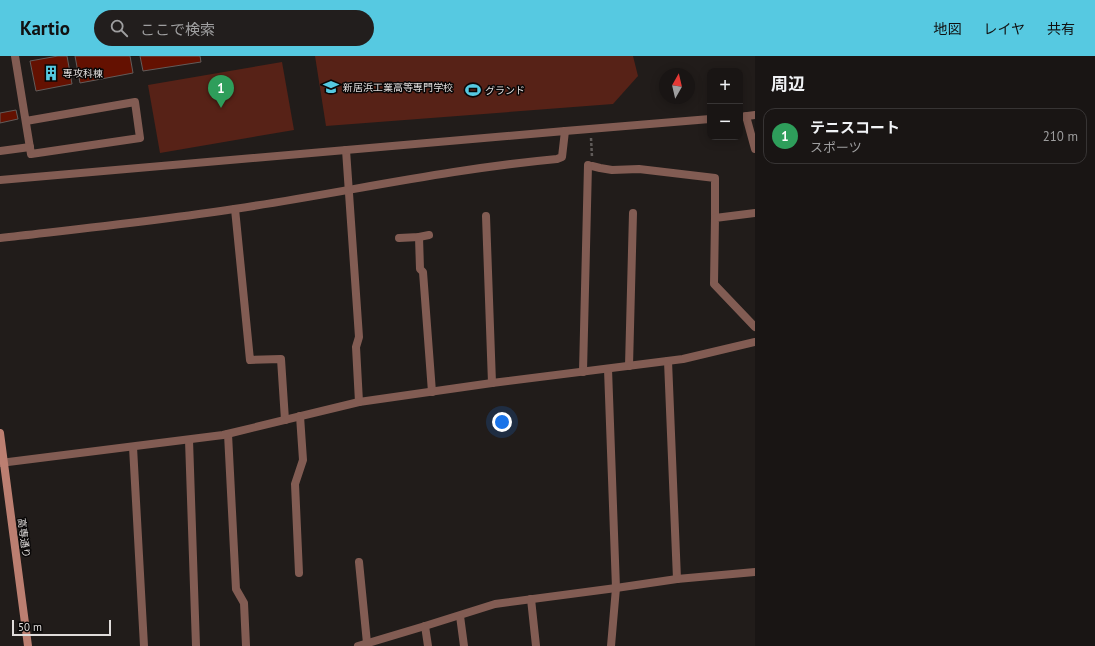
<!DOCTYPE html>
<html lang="ja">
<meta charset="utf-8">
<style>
body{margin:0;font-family:"PT Sans","Noto Sans JP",sans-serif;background:#221e1d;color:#f1f3f6}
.controls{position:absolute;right:12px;top:12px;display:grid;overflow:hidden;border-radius:8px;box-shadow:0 2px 10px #0003}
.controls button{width:36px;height:36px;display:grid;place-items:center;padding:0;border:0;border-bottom:1px solid #373434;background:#191514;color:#f1f3f6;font:20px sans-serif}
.compass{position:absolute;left:659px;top:12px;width:36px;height:36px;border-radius:50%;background:#191514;box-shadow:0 2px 10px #0003;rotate:8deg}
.scale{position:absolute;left:12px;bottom:10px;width:99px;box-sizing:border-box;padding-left:4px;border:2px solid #e0dcdb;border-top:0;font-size:11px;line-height:14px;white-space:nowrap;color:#e0dcdb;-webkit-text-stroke:3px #090707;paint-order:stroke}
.you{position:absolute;left:502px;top:366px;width:14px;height:14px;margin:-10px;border:3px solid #fff;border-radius:50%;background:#1a73e8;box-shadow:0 0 0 6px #1a73e833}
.badge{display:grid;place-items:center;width:26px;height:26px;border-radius:50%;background:#56c9e1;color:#fff;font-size:13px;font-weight:700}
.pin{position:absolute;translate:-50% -33px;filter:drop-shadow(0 1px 2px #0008)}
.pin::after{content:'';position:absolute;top:21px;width:14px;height:12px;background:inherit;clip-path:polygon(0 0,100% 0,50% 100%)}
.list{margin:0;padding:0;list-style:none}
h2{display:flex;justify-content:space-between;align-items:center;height:52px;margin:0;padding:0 16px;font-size:17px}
h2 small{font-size:13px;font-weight:400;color:#9f9fa0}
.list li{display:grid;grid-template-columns:26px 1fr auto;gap:12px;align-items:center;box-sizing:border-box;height:56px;margin:0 8px 8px;padding:0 8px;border:1px solid #373434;border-radius:12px}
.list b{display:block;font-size:15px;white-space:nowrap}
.list p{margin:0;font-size:13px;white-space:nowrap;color:#9f9fa0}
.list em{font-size:13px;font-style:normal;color:#9f9fa0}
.icon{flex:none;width:22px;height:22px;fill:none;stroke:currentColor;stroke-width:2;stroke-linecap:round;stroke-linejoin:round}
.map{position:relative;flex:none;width:755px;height:590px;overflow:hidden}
header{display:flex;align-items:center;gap:24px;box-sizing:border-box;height:56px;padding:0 20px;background:#56c9e1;color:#111}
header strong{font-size:19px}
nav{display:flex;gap:22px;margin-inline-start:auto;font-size:14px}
.search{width:280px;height:36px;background:#221e1d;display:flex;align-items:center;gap:10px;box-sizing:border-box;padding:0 14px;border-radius:22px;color:#9f9fa0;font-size:15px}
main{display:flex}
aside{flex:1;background:#191514}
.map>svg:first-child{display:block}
.green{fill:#572217}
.building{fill:#641101;stroke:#635c5a}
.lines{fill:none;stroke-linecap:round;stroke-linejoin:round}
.path{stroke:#605b59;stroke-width:2.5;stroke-dasharray:3 2;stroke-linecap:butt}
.lane{stroke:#825c53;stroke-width:8}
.street{stroke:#825c53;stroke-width:8}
.secondary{stroke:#bc7f71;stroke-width:8}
.labels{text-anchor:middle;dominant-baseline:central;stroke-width:3;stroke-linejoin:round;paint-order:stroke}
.poi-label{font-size:10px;fill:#e0dcdb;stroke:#090707;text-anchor:start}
.street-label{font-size:10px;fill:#e0dcdb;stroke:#090707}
</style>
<header>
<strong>Kartio</strong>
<div class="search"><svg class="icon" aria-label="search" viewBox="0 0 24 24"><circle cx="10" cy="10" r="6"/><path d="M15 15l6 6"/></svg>ここで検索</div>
<nav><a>地図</a><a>レイヤ</a><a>共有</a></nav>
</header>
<main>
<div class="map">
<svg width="755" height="590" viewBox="0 0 755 590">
<rect width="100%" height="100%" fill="#211c1a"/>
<g class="green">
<polygon points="315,0 633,0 638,20 613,48 326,70"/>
<polygon points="282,6 294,74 160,97 148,29"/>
</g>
<g class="building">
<polygon points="58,0 67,0 72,28 36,35 30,5"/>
<polygon points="75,0 130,0 133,17 80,27"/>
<polygon points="140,0 200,0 201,6 143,15"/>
<polygon points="16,54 18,63 0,67 0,57"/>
</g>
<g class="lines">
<polyline class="path" points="591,82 592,101"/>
<g class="lane">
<polyline points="15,0 31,98 140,82 135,46 26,65"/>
<polyline points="0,95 30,91"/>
</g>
<g class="street">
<polyline points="746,60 755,93"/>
<polyline points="740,61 755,59"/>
<polyline points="346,94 359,281 356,291 359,346"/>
<polyline points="592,110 600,112 612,114 639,113 715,122 715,162"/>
<polyline points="0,124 565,75 710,63"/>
<polyline points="235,153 250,304 281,303 285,364"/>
<polyline points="755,157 715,162 714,228 755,271"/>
<polyline points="486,160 492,327"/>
<polyline points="419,181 420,213 423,216 432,336"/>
<path d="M0,182C78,173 156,165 234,153C342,137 448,113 557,103L562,101L565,75"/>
<polyline points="399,182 419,181 429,179"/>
<polyline points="668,305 677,523"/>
<polyline points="629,310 633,157"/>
<polyline points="608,313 616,532 611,590"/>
<polyline points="583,316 588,109"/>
<polyline points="228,378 236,533 244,547 246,590"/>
<polyline points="189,384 196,590"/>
<polyline points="133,391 144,590"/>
<polyline points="0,407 223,379 359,346 492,327 683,303 755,286"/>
<polyline points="359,506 367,587"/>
<polyline points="299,517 295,428 303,404 300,360"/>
<polyline points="531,543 536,590"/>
<polyline points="460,560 464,590"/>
<polyline points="425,570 428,590"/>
<polyline points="358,590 425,570 495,548 616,532 677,523 755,516"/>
</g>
<polyline class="secondary" points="0,377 28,590"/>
</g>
<defs>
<symbol id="building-bare" viewBox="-9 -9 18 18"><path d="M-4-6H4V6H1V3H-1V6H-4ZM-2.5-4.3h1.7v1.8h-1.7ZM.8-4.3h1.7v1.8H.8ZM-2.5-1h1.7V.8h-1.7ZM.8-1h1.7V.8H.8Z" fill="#56c9e1" stroke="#090707" stroke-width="2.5" paint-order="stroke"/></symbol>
<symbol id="university-bare" viewBox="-9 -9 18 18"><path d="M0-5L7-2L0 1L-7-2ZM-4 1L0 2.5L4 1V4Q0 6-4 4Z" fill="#56c9e1" stroke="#090707" stroke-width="2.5" paint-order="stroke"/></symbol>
<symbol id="stadium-bare" viewBox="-9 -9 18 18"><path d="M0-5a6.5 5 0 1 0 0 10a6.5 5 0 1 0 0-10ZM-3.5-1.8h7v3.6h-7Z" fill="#56c9e1" stroke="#090707" stroke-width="2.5" paint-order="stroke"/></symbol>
</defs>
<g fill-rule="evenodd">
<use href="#building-bare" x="40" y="6" width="22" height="22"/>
<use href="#university-bare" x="320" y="20" width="22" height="22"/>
<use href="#stadium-bare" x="462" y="23" width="22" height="22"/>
</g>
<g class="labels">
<g class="poi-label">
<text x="63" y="17">専攻科棟</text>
<text x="343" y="31">新居浜工業高等専門学校</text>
<text x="485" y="34">グランド</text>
</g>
<g class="street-label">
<text transform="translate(24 482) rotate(83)">高専通り</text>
</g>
</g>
</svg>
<div class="controls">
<button>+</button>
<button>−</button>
</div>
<svg class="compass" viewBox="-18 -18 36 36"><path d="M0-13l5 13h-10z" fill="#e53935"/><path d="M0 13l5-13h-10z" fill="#9f9fa0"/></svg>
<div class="scale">50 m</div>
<div class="you"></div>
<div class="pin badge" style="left:221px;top:52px;background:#2e9e5b">1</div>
</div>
<aside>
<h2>周辺<small></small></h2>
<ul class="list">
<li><span class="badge" style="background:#2e9e5b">1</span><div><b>テニスコート</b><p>スポーツ</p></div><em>210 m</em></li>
</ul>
</aside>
</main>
